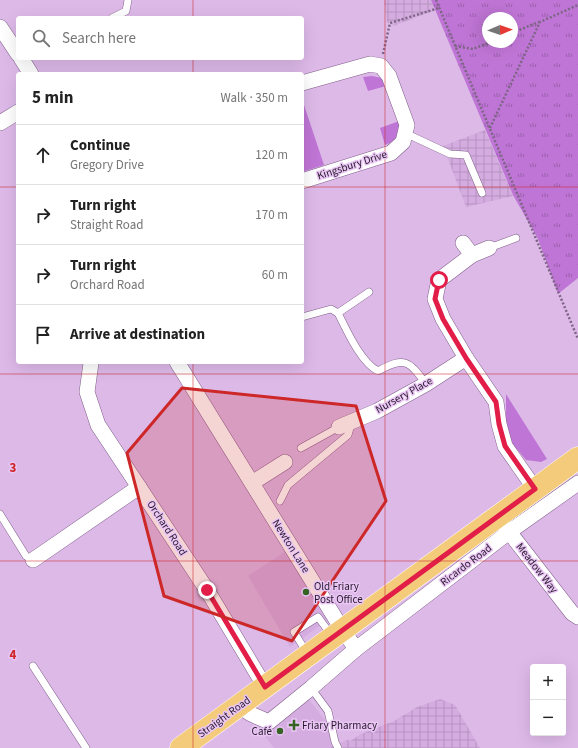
<!DOCTYPE html>
<meta charset="utf-8">
<style>
body{margin:0;font-family:"Source Sans 3",sans-serif;background:#f6f6f6;color:#222}
.controls{position:absolute;right:12px;bottom:12px;display:grid;overflow:hidden;border-radius:4px;box-shadow:0 4px 16px #0002}
.controls button{width:36px;height:36px;display:grid;place-items:center;padding:0;border:0;border-bottom:1px solid #e0e0e0;background:#fff;color:#222;font:20px sans-serif}
.compass{position:absolute;left:482px;top:12px;width:36px;height:36px;border-radius:50%;background:#fff;box-shadow:0 4px 16px #0002;rotate:88deg}
.stop{position:absolute;width:12px;height:12px;margin:-9px;border:3px solid #e11d48;border-radius:50%;background:#fff}
.stop.end{background:#e11d48;border-color:#fff;box-shadow:0 1px 4px #0008}
.list{margin:0;padding:0;list-style:none}
h2{display:flex;justify-content:space-between;align-items:center;height:52px;margin:0;padding:0 16px;font-size:17px}
h2 small{font-size:13px;font-weight:400;color:#767676}
.list li{display:grid;grid-template-columns:26px 1fr auto;gap:12px;align-items:center;box-sizing:border-box;height:60px;padding:0 16px;border-top:1px solid #e0e0e0}
.list b{display:block;font-size:15px;white-space:nowrap}
.list p{margin:0;font-size:13px;white-space:nowrap;color:#767676}
.list em{font-size:13px;font-style:normal;color:#767676}
.icon{flex:none;width:22px;height:22px;fill:none;stroke:currentColor;stroke-width:2;stroke-linecap:round;stroke-linejoin:round}
.map{position:relative;flex:none;width:578px;height:748px;overflow:hidden}
.search{position:absolute;background:#fff;box-shadow:0 4px 16px #0002;left:16px;top:16px;width:288px;height:44px;display:flex;align-items:center;gap:10px;box-sizing:border-box;padding:0 14px;border-radius:4px;color:#767676;font-size:15px}
.panel{position:absolute;background:#fff;box-shadow:0 4px 16px #0002;left:16px;top:72px;width:288px;height:292px;border-radius:4px}
.map>svg:first-child{display:block}
.built{fill:#d4ace0}
.industrial{fill:url(#industrial-grid)}
.grass{fill:#bf75d5}
.park{fill:url(#park-tufts);fill-rule:evenodd}
.lines{fill:none;stroke-linecap:round;stroke-linejoin:round}
.service-casing{stroke:#805f8a;stroke-width:8}
.minor-casing{stroke:#805f8a;stroke-width:16}
.primary-casing{stroke:#fff;stroke-width:23}
.path{stroke:#7d6585;stroke-width:2.5;stroke-dasharray:2 2;stroke-linecap:butt}
.service{stroke:#fff;stroke-width:7}
.minor{stroke:#fff;stroke-width:15}
.primary{stroke:#f4cb7a;stroke-width:22}
.route{stroke:#e11d48;stroke-width:5}
.marked{fill:#cd2728;fill-opacity:0.2;stroke:#cd2728;stroke-width:3;stroke-linejoin:round}
.grid{fill:none;stroke:#cd2728;stroke-width:1;stroke-opacity:0.55}
.poi-dot{fill:#346323;stroke:#eac6f5;stroke-width:1.5}
.labels{text-anchor:middle;dominant-baseline:central;stroke-width:3;stroke-linejoin:round;paint-order:stroke}
.street-label{font-size:11px;fill:#26192a;stroke:#eac6f5}
.poi-label{font-size:11px;fill:#26192a;stroke:#eac6f5;text-anchor:start}
.grid-label{font-size:13px;text-anchor:middle;font-weight:bold;fill:#cd2728;stroke:#eac6f5;stroke-width:3;stroke-linejoin:round;paint-order:stroke}
</style>
<div class="map">
<svg width="578" height="748" viewBox="0 0 578 748">
<defs>
<pattern id="industrial-grid" width="8" height="8" patternUnits="userSpaceOnUse"><rect width="8" height="8" fill="#d4ace0"/><path d="M0 4h8M4 0v8" fill="none" stroke="#b693c0"/></pattern>
<pattern id="park-tufts" width="24" height="20" patternUnits="userSpaceOnUse"><rect width="24" height="20" fill="#bf75d5"/><path d="M3 7l-1-3M5 7V3M7 7l1-3M15 17l-1-3M17 17v-4M19 17l1-3" fill="none" stroke="#9b5fad"/></pattern>
</defs>
<rect width="100%" height="100%" fill="#ddb9e8"/>
<g class="built">
<polygon points="289,549 332,617 290,647 248,576"/>
<polygon points="300,688 331,728 337,745 330,748 274,748 254,722"/>
</g>
<g class="industrial">
<polygon points="384,0 431,0 435,10 394,26 387,22"/>
<polygon points="485,130 513,196 466,207 443,146"/>
<polygon points="440,699 455,705 480,748 330,748 347,740 350,741 361,734 394,721 417,707"/>
</g>
<g class="grass">
<polygon points="372,76 382,78 390,85 368,91 363,77"/>
<polygon points="302,99 324,165 302,172"/>
<polygon points="402,120 401,135 394,141 385,145 380,128"/>
<polygon points="506,394 547,459 541,462 526,460 517,449 514,450 506,432"/>
</g>
<path class="park" d="M431,0H578V278L558,294L538,239L513,195ZM488,18H512V42H488Z"/>
<g class="lines">
<defs>
<g id="service">
<polyline points="112,18 126,11 128,0"/>
<polyline points="405,133 450,154 466,155 482,193"/>
<polyline points="489,248 516,238"/>
<path d="M338,313C346,329 361,363 378,371C405,356 409,361 426,384"/>
<polyline points="338,313 369,292"/>
<polyline points="302,317 331,309 338,313"/>
<polyline points="301,448 339,427"/>
<polyline points="280,501 288,485 348,435 352,421"/>
<polyline points="0,514 26,556 33,560"/>
<polyline points="307,653 294,632 318,617 332,636"/>
<polyline points="33,666 86,748"/>
<polyline points="311,688 328,711 335,742 338,748"/>
</g>
<g id="minor">
<polyline points="0,27 18,54"/>
<polyline points="21,58 31,74"/>
<polyline points="302,83 370,64 381,66 389,76 407,125 403,142 391,153 302,181"/>
<polyline points="0,123 18,112"/>
<polyline points="463,243 472,255"/>
<polyline points="489,248 472,255 439,280 435,299 443,319 466,358 496,402 499,424 505,446 535,489"/>
<polyline points="177,362 342,629 356,649"/>
<polyline points="91,363 87,392 98,425 207,590 265,687"/>
<polyline points="339,427 377,411 426,384 466,358"/>
<polyline points="252,483 285,462"/>
<polyline points="503,524 572,613 578,617"/>
<polyline points="33,560 139,487"/>
<polyline points="239,706 251,714 269,722 311,688 356,649 509,532 578,483"/>
</g>
<polyline id="primary" points="181,748 578,458"/>
</defs>
<use href="#service" class="service-casing"/>
<use href="#minor" class="minor-casing"/>
<use href="#primary" class="primary-casing"/>
<g class="path">
<polyline points="436,0 578,339"/>
<polyline points="512,33 539,22"/>
<polyline points="455,46 473,49 491,42"/>
<polyline points="383,54 390,23 439,8"/>
<polyline points="490,128 540,22 578,5"/>
</g>
<use href="#service" class="service"/>
<use href="#minor" class="minor"/>
<use href="#primary" class="primary"/>
</g>
<g class="lines">
<polyline class="route" points="207,590 265,687 535,489 505,446 499,424 496,402 466,358 443,319 435,299 439,280"/>
</g>
<path class="marked" d="M182,388L356,406L386,501L292,641L164,596L127,453Z"/>
<path class="grid" d="M193,0V18M385,0V748M193,58V74M0,187H18M302,187H578M193,362V748M0,374H578M0,561H578"/>
<g class="poi-dot">
<circle cx="306" cy="592" r="4"/>
<path d="M292 719h4v4h4v4h-4v4h-4v-4h-4v-4h4z"/>
<circle cx="280" cy="731" r="4"/>
</g>
<g class="labels">
<g class="street-label">
<text transform="translate(352 165) rotate(-18)">Kingsbury Drive</text>
<text transform="translate(404 395) rotate(-29)">Nursery Place</text>
<text transform="translate(167 528) rotate(57)">Orchard Road</text>
<text transform="translate(291 546) rotate(58)">Newton Lane</text>
<text transform="translate(466 565) rotate(-37)">Ricardo Road</text>
<text transform="translate(537 568) rotate(52)">Meadow Way</text>
<text transform="translate(224 717) rotate(-36)">Straight Road</text>
</g>
<g class="poi-label">
<text x="314" y="586">Old Friary<tspan x="314" dy="13">Post Office</tspan></text>
<text x="302" y="725">Friary Pharmacy</text>
<text x="272" y="731" text-anchor="end">Café</text>
</g>
</g>
<g class="grid-label">
<text x="13" y="472">3</text>
<text x="13" y="659">4</text>
</g>
</svg>
<div class="controls">
<button>+</button>
<button>−</button>
</div>
<svg class="compass" viewBox="-18 -18 36 36"><path d="M0-13l5 13h-10z" fill="#e53935"/><path d="M0 13l5-13h-10z" fill="#767676"/></svg>
<div class="stop" style="left:439px;top:280px"></div>
<div class="stop end" style="left:207px;top:590px"></div>
<div class="search"><svg class="icon" aria-label="search" viewBox="0 0 24 24"><circle cx="10" cy="10" r="6"/><path d="M15 15l6 6"/></svg>Search here</div>
<section class="panel">
<h2>5 min<small>Walk · 350 m</small></h2>
<ul class="list">
<li><svg class="icon" aria-label="ahead" viewBox="0 0 24 24"><path d="M12 20V5M6 11l6-6 6 6"/></svg><div><b>Continue</b><p>Gregory Drive</p></div><em>120 m</em></li>
<li><svg class="icon" aria-label="right" viewBox="0 0 24 24"><path d="M7 20v-9h11M14 6l5 5-5 5"/></svg><div><b>Turn right</b><p>Straight Road</p></div><em>170 m</em></li>
<li><svg class="icon" aria-label="right" viewBox="0 0 24 24"><path d="M7 20v-9h11M14 6l5 5-5 5"/></svg><div><b>Turn right</b><p>Orchard Road</p></div><em>60 m</em></li>
<li><svg class="icon" aria-label="arrive" viewBox="0 0 24 24"><path d="M6 21V4h12l-3 4 3 4H6"/></svg><div><b>Arrive at destination</b></div></li>
</ul>
</section>
</div>
